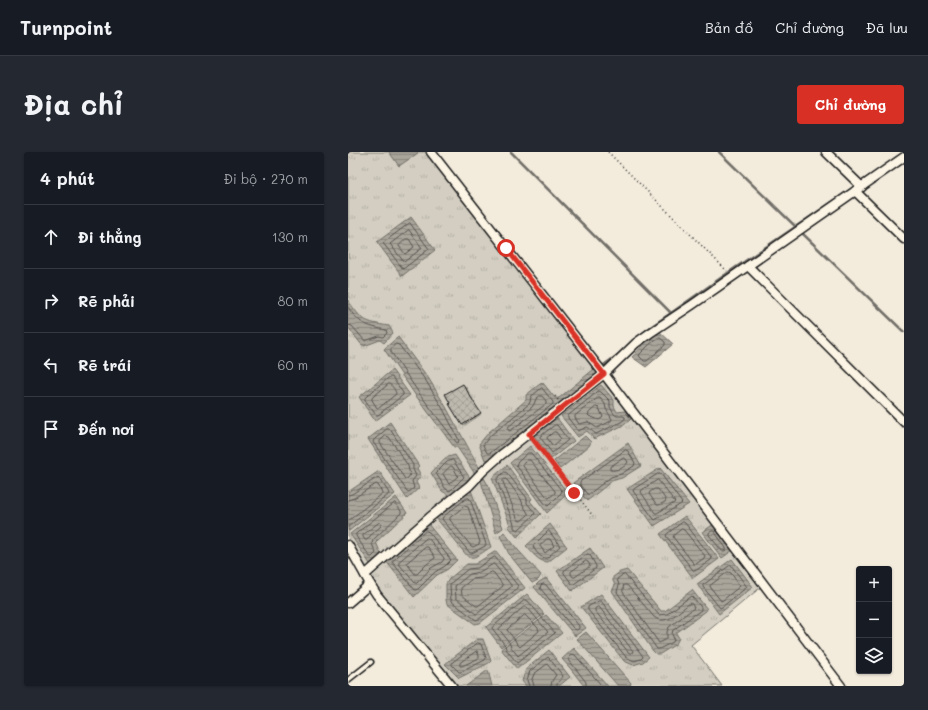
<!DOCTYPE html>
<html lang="vi">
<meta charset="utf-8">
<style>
body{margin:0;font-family:Mali,sans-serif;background:#242831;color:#f1f3f6}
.controls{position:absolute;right:12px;bottom:12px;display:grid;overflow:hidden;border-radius:4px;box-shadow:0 1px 3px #0004}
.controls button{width:36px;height:36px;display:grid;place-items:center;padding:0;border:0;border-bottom:1px solid #363941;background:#171b24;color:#f1f3f6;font:20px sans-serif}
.stop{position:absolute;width:12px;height:12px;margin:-9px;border:3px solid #d93025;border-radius:50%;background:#fff}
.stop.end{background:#d93025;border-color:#fff;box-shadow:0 1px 4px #0008}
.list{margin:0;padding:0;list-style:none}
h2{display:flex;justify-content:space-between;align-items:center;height:52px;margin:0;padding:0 16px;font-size:17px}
h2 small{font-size:13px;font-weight:400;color:#9ea1a6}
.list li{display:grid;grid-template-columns:26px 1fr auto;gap:12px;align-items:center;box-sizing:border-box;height:64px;padding:0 16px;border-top:1px solid #363941}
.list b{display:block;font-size:15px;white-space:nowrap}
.list em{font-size:13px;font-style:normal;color:#9ea1a6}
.icon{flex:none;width:22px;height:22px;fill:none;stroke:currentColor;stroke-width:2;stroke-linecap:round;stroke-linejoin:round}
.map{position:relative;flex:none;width:556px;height:534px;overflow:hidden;border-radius:4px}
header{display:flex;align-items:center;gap:24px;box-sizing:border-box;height:56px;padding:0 20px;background:#171b24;border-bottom:1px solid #363941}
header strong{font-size:19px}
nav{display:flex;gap:22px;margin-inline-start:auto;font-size:14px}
.intro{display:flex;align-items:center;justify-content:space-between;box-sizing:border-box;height:96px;padding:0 24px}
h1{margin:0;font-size:28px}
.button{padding:10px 18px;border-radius:4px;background:#d93025;color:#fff;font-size:14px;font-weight:700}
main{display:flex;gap:24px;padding:0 24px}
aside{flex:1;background:#171b24;border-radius:4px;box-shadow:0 1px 3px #0004}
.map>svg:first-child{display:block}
.grass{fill:url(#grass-tufts);stroke:#78756e}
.water{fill:url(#water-rules);stroke:#716e68}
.shadow{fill:#0003}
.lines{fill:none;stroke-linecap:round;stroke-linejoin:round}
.shore{stroke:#55534f;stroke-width:1}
.stream{stroke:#716e68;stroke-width:2.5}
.building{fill:url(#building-cross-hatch);stroke:#1c1c1c}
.service-casing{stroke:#1c1c1c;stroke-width:7}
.minor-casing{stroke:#1c1c1c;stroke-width:11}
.path{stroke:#1c1c1c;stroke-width:1.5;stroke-dasharray:1 3;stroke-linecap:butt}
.service{stroke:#fcf5e5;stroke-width:4}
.minor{stroke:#fcf5e5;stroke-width:8}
.route{stroke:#d93025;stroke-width:5}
</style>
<header>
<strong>Turnpoint</strong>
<nav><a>Bản đồ</a><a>Chỉ đường</a><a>Đã lưu</a></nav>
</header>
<div class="intro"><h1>Địa chỉ</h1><a class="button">Chỉ đường</a></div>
<main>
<aside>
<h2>4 phút<small>Đi bộ · 270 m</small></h2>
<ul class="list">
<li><svg class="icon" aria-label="ahead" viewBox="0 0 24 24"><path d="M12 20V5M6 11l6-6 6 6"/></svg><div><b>Đi thẳng</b></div><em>130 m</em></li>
<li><svg class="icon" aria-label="right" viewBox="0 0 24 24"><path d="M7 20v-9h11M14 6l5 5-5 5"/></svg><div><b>Rẽ phải</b></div><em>80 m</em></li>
<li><svg class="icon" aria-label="left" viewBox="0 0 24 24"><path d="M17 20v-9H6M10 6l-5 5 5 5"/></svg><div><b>Rẽ trái</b></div><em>60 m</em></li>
<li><svg class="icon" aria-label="arrive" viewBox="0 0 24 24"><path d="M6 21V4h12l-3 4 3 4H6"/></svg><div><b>Đến nơi</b></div></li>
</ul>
</aside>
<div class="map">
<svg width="556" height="534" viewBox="0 0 556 534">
<defs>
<pattern id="grass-tufts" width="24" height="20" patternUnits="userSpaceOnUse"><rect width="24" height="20" fill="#d3cec1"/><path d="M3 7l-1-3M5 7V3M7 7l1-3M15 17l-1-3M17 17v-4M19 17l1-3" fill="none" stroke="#b5b0a5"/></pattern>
<pattern id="water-rules" width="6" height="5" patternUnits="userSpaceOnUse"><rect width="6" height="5" fill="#aaa59b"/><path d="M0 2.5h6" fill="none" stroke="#8a867e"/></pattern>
<pattern id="building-cross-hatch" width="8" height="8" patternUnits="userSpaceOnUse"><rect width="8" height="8" fill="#beb9ae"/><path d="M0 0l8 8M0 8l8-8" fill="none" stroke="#a39e95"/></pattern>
</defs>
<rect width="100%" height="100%" fill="#f3ecdd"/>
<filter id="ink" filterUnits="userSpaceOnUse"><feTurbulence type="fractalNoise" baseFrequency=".025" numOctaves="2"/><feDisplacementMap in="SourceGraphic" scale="8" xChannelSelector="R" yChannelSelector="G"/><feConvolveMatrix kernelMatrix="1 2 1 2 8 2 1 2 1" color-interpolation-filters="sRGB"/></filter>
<g filter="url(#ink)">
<g class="grass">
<polygon points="0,0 80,0 252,222 18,416 0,385"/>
<polygon points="255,227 413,435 343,493 374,534 108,534 31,440 22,424 80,372 123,338 141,318"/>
</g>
<g class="water">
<polygon points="41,0 69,0 70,1 51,14"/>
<polygon points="63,65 87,98 54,124 29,90"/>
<path d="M0,148C14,169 16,170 41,174L45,181L36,191L32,188L16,194L13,192L0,175Z"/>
<polygon points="311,179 325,192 298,215 284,205 298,190"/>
<polygon points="50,185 81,227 98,255 132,317 127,322 109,295 106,295 68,244 36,197"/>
<polygon points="246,217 249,219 250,222 179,278 176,279 140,308 137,308 131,292 141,280 178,248 178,243 192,232 195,231 207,246 211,246"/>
<polygon points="44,218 62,243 27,269 11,245"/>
<polygon points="253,233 266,248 266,254 269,260 277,259 283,267 276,273 246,287 239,279 230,285 213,264"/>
<polygon points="209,266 226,289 203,307 186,284"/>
<polygon points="42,270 71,314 69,316 73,324 68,330 71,336 59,347 20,287"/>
<polygon points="237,284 243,290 241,294 212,317 206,309"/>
<polygon points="280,291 293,314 274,326 270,327 264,329 239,349 225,331"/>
<polygon points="182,294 220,341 199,361 162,311"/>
<polygon points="107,303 122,326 101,345 99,342 94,339 83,321 97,306"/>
<polygon points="159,313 184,347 182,349 193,362 169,385 161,375 162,373 144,326"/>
<polygon points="312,316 341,352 306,374 279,337"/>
<polygon points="31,319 47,342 1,379 0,378 0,340"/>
<polygon points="136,326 140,333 155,376 148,381 133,329"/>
<path d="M123,338L143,395C136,399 128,407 120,405L88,366Z"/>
<polygon points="48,345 59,361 28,390 33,402 22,412 2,382"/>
<polygon points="337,364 371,407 345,426 312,382"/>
<polygon points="80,372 109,408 100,417 89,423 66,445 38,409"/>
<path d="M202,372L219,395L200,410C190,410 185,401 178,394Z"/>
<polygon points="366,372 385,398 374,406 354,380"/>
<polygon points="156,380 170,398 193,423 190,428 184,431 161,402 152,384"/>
<polygon points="242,396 255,416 224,439 209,419"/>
<polygon points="148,399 177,436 132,471 127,472 99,452 98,448 98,432 101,427 119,412 127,412"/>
<polygon points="384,407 405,435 371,462 349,432"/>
<polygon points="279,418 313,459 317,459 344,438 359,457 358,459 328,481 331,486 328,492 312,502 308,502 305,499 264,439 267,433 265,429 265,425 272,420"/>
<polygon points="198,426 238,476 227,484 186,435 191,430"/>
<polygon points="179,442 196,462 153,495 138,475"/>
<polygon points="253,442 301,505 295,510 285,513 276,509 233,455"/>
<polygon points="198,463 214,481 169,517 153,497"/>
<polygon points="238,480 283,531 282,534 270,534 229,487"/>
<polygon points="129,487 135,487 143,509 141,511 111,526 97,512"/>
<polygon points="226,496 260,534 236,534 222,516 214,507"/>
<polygon points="201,498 222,525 211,534 178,534 174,529 178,517"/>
<polygon points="140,518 144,534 118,534"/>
</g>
<polygon class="shadow" points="115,233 118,234 128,252 126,252 133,263 117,274 114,272"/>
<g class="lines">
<g class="shore">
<polygon points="62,71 81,97 55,117 35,91 60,72"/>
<polygon points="61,78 74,96 56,110 42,92 59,79"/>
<polygon points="58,87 61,87 66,95 57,102 51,94"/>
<path d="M0,155C11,172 18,174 38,178L39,181L35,185L31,184L17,189L4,174L0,173"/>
<polygon points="310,186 312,186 317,190 317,193 299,209 296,209 292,205 291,203 301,193"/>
<polygon points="48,192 51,193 78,229 95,257 111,288 110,291 108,290 71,241 43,200 43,197"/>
<polygon points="42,225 44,225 55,241 55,243 30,263 28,263 17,248 17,246"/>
<path d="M41,232C44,233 48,239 48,242L31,256H29L24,248V246Z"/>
<polygon points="194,236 205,250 205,252 142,301 139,301 135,293 138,289 143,283 181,252 182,250 183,245"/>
<path d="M251,239L253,240L262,249V255L266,262L269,264H275L277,265V267L273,270L248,282C245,281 243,276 239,275L230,279L220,266V264Z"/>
<polygon points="192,244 194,244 198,249 198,252 162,279 160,278 160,275 184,255 186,252 188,247"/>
<polygon points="250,246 252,246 257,252 258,257 264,267 263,269 249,276 240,270 231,272 227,266 227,264"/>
<polygon points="248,255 251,256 255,265 254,266 251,268 241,264 240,263 241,261"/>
<polygon points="207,273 209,273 220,288 204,301 192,285"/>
<polygon points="39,277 42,277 65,313 65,317 68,324 64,329 66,336 61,340 59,339 25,290 26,288"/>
<polygon points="206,280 208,280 213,287 205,294 199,286"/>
<polygon points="38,284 41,285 60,314 62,323 59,327 57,327 32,291 32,289"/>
<polygon points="278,298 280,299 287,311 286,314 273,322 266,324 263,325 241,342 239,342 232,333 232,330"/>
<polygon points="180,301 183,301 214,339 213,341 200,354 198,353 168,313 169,311"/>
<path d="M276,306L278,307L280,310C277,316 268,319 262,318V315Z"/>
<polygon points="105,308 116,325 103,338 101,339 97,336 88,321 99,310"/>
<polygon points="180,308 182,308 207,339 207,341 201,346 199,345 175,314 175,312"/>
<polygon points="103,314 105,315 110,324 101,332 95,322"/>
<polygon points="157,320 159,321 179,346 179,351 187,361 186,363 170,378 166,376 166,372 149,329 149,327"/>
<polygon points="310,322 313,322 334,351 333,352 307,368 306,367 285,339 286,337"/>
<polygon points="157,327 159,328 173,347 175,353 180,361 180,363 173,369 170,368 155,330 155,329"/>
<polygon points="310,328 327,350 326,351 309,361 307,361 293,340 294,338"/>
<polygon points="307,337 310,337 318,348 317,350 311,353 309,353 301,342 302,340"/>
<polyline points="0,343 4,342 30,325 31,326 41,341 40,343 0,375"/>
<polygon points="119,346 121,346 122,347 138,392 137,394 124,401 122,401 94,367 95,365"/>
<polyline points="0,348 6,346 28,332 30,333 34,340 34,342 0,369"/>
<polygon points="47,351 53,359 53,361 25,388 24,392 28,401 24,405 22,405 8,384 8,382"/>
<polygon points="117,354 120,355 132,390 131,392 125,395 123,394 102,368 102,366"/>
<polygon points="32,370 33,372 33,374 22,384 19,388 17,388 15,385 15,383 30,371"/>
<polygon points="335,370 337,371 364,406 363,408 347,419 345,418 318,384 319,382"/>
<polygon points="334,377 336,378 357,404 356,406 348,412 346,412 325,385 326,383"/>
<polygon points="78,379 81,380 103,408 97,414 87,420 70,437 67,438 44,410"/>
<path d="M201,379L212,394L199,406C193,407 187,399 185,394L199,380Z"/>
<polygon points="364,379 366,379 378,396 378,398 376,399 374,399 361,383 361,381"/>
<polygon points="79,386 81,387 96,406 96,407 94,410 83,416 69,431 67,431 51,412 51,410"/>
<polygon points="199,387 202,387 206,394 197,401 192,394"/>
<polygon points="78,395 80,395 87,405 87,406 79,412 69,422 67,422 60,413 59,411"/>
<polygon points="240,402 242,403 248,414 248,416 226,432 224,432 216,421 216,419"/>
<polygon points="147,405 170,434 170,436 131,467 128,468 103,449 102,433 104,430 120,417 129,416"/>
<polygon points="238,409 240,410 242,413 241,415 227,425 225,425 223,422 223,420"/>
<polygon points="146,412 163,433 163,435 130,461 128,462 108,446 107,434 122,422 131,420"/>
<polygon points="383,413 399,435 374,455 372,456 355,435 355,433 381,414"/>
<polygon points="144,420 146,421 154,432 155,434 130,454 128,454 114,443 113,436 124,427 133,426"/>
<polygon points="380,420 383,421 392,434 375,448 373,449 363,436 362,434"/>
<polygon points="277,423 311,463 319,462 343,444 344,445 353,455 353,458 325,478 324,482 326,487 325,490 311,497 309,497 269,440 271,433 269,427 273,424"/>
<polygon points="196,432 198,433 231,474 231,476 229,478 226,477 192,436 193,433"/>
<path d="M276,433H279L306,465C319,475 332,458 342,451L344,452L346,456L321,475L319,480V487L311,491L275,440Z"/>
<polygon points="177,448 180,449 207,481 169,511 158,497 157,493 144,476"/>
<polygon points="251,449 253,449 294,503 295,505 293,507 286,509 278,505 240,458 240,455"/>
<polygon points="176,455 179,455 200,480 170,504 163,495 161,490 151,477"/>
<polygon points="250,455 252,456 285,499 284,501 281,501 247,459 247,457"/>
<polygon points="177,463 190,476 191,479 172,495 169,492 167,488 159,478"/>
<polygon points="130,491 133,492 138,506 137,508 113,520 111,520 104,513 104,511"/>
<polygon points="129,499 131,504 131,506 114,514 112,514 112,511"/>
<path d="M181,534L179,528L182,519L200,505L201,506L215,524C214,528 208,529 209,534"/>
<polyline points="186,534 184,527 186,522 199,512 208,523 204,529 203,534"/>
<polyline points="238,534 238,530 221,508 221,506 225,502 227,503 254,534"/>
</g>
<g class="stream">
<polyline points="163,0 323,161"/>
<polyline points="371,0 448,75"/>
<polyline points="453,80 556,180"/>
<polyline points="290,185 301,176 323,161 384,118 528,20"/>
<polyline points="253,215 275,199"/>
</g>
</g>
<polygon class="building" points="115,232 127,252 133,261 114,273 101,252 102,251 97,242"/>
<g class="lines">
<defs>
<polyline id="service" points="0,528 23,510"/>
<g id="minor">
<polyline points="83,0 256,222 493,534"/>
<polyline points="478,0 514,35"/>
<polyline points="507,39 556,87"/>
<polyline points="400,114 556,270"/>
<polyline points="0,393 22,432 29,443 104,534"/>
<polyline points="17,423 82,365 121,334 135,319 153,303 256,222 288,191 302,181 344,153 556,5"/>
<polyline points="0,451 22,432"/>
</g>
</defs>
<use href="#service" class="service-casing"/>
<use href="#minor" class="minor-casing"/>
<g class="path">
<polyline points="260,0 379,119"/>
<polyline points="207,244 210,248"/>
<polyline points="186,288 245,364"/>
</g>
<use href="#service" class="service"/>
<use href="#minor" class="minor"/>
</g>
</g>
<g class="lines" filter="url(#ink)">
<polyline class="route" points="158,96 256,222 181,282 226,341"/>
</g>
</svg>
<div class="controls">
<button>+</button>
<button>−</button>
<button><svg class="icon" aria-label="layers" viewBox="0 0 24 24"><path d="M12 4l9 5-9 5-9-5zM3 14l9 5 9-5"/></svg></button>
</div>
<div class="stop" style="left:158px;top:96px"></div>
<div class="stop end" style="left:226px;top:341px"></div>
</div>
</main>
